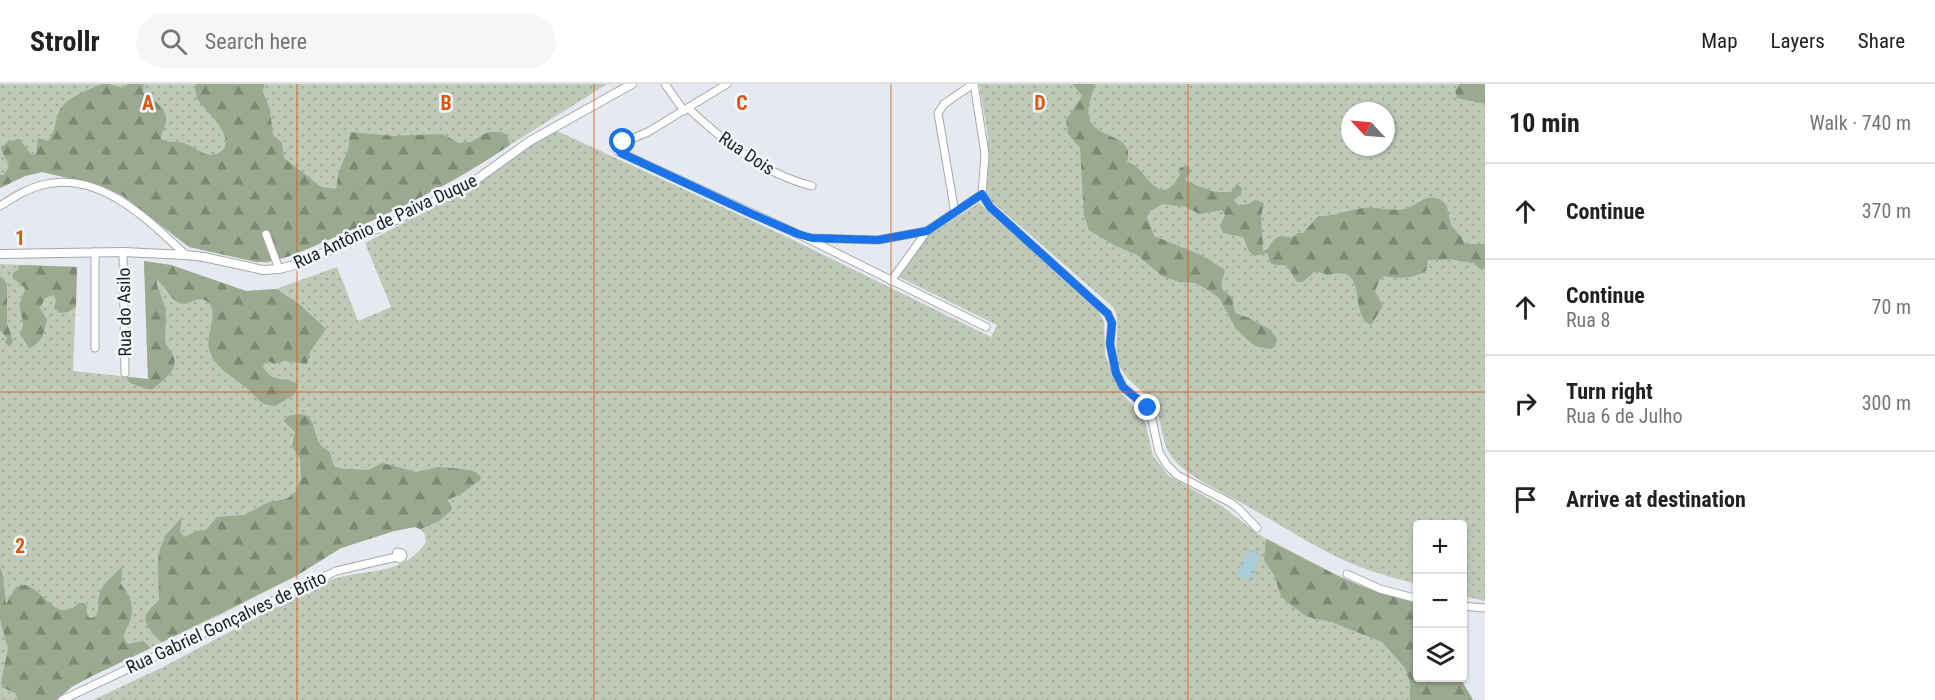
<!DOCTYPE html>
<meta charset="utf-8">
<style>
body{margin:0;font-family:"Roboto Condensed",sans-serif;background:#f6f6f6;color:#202124}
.controls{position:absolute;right:18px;bottom:18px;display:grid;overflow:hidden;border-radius:6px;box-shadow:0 2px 4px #0004}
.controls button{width:54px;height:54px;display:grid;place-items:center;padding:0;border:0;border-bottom:2px solid #e0e0e0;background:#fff;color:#202124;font:30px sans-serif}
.compass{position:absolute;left:1341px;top:18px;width:54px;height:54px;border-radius:50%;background:#fff;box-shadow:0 2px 4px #0004;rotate:296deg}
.stop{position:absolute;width:18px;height:18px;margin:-14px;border:4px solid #1a73e8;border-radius:50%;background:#fff}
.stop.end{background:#1a73e8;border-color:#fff;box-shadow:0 2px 6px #0008}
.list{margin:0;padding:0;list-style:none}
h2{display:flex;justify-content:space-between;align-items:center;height:78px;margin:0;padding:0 24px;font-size:26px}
h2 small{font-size:20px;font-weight:400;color:#757577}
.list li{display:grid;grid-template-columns:39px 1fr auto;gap:18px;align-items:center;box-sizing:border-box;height:96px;padding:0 24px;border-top:2px solid #e0e0e0}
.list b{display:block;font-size:22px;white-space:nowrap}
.list p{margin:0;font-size:20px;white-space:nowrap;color:#757577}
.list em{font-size:20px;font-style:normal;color:#757577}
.icon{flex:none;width:33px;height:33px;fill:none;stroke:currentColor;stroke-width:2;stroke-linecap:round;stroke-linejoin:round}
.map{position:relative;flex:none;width:1485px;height:616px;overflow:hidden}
header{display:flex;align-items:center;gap:36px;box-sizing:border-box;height:84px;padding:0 30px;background:#fff;border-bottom:2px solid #e0e0e0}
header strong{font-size:28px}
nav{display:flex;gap:33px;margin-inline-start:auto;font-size:21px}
.search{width:420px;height:54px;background:#f6f6f6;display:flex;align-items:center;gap:15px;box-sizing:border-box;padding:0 21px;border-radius:33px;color:#757577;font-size:22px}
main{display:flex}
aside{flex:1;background:#fff}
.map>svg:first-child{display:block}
.grass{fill:url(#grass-dots);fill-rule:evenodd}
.forest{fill:url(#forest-firs)}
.water{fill:url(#water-ripples)}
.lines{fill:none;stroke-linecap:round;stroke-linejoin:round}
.minor-casing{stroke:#a4a8ae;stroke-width:9}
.tertiary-casing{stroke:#a4a8ae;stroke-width:10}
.minor{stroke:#fff;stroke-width:7}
.tertiary{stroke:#fff;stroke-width:8}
.route{stroke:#1a73e8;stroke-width:8}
.grid{fill:none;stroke:#de560d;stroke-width:1.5;stroke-opacity:0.55}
.labels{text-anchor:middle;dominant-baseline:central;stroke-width:5;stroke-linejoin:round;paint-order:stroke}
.street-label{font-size:18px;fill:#1f2023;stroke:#f3f7fe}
.grid-label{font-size:20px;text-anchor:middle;font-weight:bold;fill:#de560d;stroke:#f3f7fe;stroke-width:5;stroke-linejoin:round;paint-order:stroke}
</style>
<header>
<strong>Strollr</strong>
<div class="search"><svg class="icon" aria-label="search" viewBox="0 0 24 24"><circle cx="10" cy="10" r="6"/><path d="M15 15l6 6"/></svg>Search here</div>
<nav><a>Map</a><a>Layers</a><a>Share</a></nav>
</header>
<main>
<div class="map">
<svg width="1485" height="616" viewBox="0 0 1485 616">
<defs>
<pattern id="grass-dots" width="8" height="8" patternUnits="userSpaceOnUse" patternTransform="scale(1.5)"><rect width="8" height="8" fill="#bfc9b8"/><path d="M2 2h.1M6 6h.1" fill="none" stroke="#a4ac9e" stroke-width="1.8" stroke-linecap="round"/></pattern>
<pattern id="forest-firs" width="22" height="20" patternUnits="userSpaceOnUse" patternTransform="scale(1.5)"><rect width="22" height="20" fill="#9aa98f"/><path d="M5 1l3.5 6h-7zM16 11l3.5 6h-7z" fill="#7d8974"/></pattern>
<pattern id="water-ripples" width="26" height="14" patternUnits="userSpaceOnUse" patternTransform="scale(1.5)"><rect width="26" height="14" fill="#aacdd8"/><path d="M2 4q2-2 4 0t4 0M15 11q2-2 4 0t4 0" fill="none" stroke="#92b0b9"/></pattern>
</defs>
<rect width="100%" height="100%" fill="#e6eaf0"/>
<g class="grass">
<polygon points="0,0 607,0 456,95 363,141 292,171 267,179 189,163 123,112 99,101 42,88 25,92 0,104"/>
<path d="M979,0H1485V517L1463,512L1462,440H1418L1417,500C1394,494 1371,488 1348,478C1310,461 1276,438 1240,418C1219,406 1192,395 1175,377C1160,361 1164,340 1154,322C1147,308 1129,300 1121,285C1110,263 1124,241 1113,223L989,115L987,106L988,53ZM1350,27H1386V63H1350Z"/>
<path d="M557,47L785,152L991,253L997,241L899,193L927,152L979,119L1099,228L1104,237L1105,270L1115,297L1121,308L1142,332L1146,341L1153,372L1169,392L1222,422L1258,450L1347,496L1373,507L1417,518L1418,594H1460L1473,616H93L163,583L324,498C361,483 401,495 426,458L424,448L415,443L394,447L341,464L296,492L226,528L92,592L73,602L56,616H0V180L77,183L73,287L148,295L144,177L171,181L246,207L276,205L337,183L358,237L391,223L365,159L473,103L533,60Z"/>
</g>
<g class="forest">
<path d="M102,0H109L123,4L128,0H144L143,8C152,17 167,21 166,37C166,44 161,48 161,55C168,59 177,57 184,59C193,62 201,70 210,71C214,71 220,69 223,66C235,49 204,27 197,14C195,9 195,5 196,0H264L263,8L270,26L273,51L282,59L284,74L321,103L336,105L339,87L348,66L350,48L393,52L442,50L459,59L471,58L488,48H501L507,51L510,61C453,100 389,130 326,157C304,166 280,179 256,178L189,163L123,112L99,101L42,88L25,92L0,104V91H4L9,82C8,75 1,70 1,63L10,57L19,55L32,71L36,70L38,54L48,57C55,48 55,40 58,30C63,14 88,6 102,0Z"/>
<path d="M1073,0H1095C1092,11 1087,22 1089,33C1094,57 1136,48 1127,78C1147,81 1157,130 1180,91L1179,84L1188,82L1191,88L1185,95L1187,98L1215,108H1231L1237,100L1242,104L1241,110L1234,116L1238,121L1248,120L1255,116L1264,119L1261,132L1263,167L1268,165C1274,153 1278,150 1292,154L1298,149H1303L1318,132C1334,133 1347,126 1363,124C1378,122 1394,129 1408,124C1418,120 1425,110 1438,115C1451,119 1447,133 1452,142C1457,149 1461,151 1465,160H1485V184L1482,186L1473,179L1449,175L1428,176L1426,187C1412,195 1398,195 1384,192L1379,197L1375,207L1383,222L1371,241C1347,229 1371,179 1327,191C1312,184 1314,189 1303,198H1297L1287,182L1271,180L1267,169L1254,172L1249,167L1243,153L1223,149L1220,142L1225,131L1222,126L1200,130L1185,123L1163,120L1150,127L1147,133L1154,152L1201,171L1224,185C1226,192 1219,197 1222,204C1224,208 1230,211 1233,214L1234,226L1237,230L1249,234L1271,246L1277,255L1275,262L1271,265L1258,263L1251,259L1236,245L1219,214L1211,208L1196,199L1179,198L1162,192L1137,171L1114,161L1089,146L1084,131L1080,64L1068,50L1066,36L1082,12Z"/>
<polygon points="1460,0 1485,0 1485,20 1457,14 1455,7"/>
<path d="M144,177L171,181L246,207L276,205L298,219L326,245L310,268L307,280L284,277L274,280L268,277L265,279L263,283C275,303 287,290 298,301L294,311L275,322C270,322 266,321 261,318C256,315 253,309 248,305C235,294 213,283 209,265C205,250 224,219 201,215C194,215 188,221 182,220C170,217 166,202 157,196C156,204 161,210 163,217C168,229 165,243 165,255C165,262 170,264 173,271C180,286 162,297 153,305C145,306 138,301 130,299L127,293L148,295Z"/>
<path d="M19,181L77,183L76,223L68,228L60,229L54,225L56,217L54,211L45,214L40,224L47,236C43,250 44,257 29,264L20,250C26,237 21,236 20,224C18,217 25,211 25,204L12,193L13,189L18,186Z"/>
<polygon points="0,192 7,200 7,239 13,257 10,262 5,259 7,254 0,246"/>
<path d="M300,330C322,333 307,357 330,368L333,380L335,383L344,385L368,386L383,379L416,388L438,383L463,385L476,388L481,393L480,396L461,410L447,416L450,419L452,426L439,437L421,445L415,443L394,447L341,464L296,492L162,558C155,552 139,538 148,528C151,523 155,521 159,516L158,476L160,465L166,451L182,433L180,447L184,453L196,447L206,446L217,433L244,431L269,418L286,415L291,412L297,406L301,394L300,375L292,362L295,348L284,337L288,332Z"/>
<path d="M1266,455C1315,480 1363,509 1417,518L1418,594H1460L1473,616H1410V598L1405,584L1382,558L1329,537L1315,535L1304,531L1287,518L1281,512L1274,491L1264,476Z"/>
<path d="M0,483L3,492L6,520L16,503L25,501C40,505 52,528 66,526C71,526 75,522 79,519H84L87,523V532L91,534L96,532C100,525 97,519 99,512C101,500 114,491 122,483L121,500C130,511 135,522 130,537C128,544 123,547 124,555L128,560L143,557L151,564L92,592L73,602L56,616H18L15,609L4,604L1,600L8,564L0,536Z"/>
</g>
<path class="water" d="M1252,467L1257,468L1260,472L1253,491L1247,497L1240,493C1237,484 1243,471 1252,467Z"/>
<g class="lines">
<defs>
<g id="minor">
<polyline points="665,0 684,27"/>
<polyline points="727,0 648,48 617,61 617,67 798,150 986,243"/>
<polyline points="974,0 985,70 982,110 990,123 1108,230 1112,239 1110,260 1116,289 1123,303 1148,324 1151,331 1159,368 1167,381 1177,391 1231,419 1239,425 1257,444"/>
<path d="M688,24C725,58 763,90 812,102"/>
<path d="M0,122C13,114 26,105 42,101C100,86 148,136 186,171"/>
<polyline points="955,129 938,29 944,20 973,0"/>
<polyline points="266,150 279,185"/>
<polyline points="811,154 878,156 927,147"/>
<polyline points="95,168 95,264"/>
<polyline points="123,168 125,289"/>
<polyline points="891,197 927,147 982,110"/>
<polyline points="1347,490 1380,505 1418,515"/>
<polyline points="1462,522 1485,524"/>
<polyline points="62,616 336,487 396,473 400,475 403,472 402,469 397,468 396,473"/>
</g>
<polyline id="tertiary" points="0,170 123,168 186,171 204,173 263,186 279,185 299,180 392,138 473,98 530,57 632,0"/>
</defs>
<use href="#minor" class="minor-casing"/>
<use href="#tertiary" class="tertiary-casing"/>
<use href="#minor" class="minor"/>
<use href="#tertiary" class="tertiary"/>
</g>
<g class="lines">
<polyline class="route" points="623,58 616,63 621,69 752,130 798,150 812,154 878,156 927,147 982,110 990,123 1108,230 1112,239 1110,260 1116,289 1123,303 1148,324"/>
</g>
<path class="grid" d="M297,0V616M594,0V616M891,0V616M1188,0V616M0,308H1485"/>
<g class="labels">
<g class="street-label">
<text transform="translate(747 69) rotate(34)">Rua Dois</text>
<text transform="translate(385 137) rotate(-25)">Rua Antônio de Paiva Duque</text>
<text transform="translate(124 228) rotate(-91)">Rua do Asilo</text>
<text transform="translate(226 538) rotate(-25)">Rua Gabriel Gonçalves de Brito</text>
</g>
</g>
<g class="grid-label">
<text x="148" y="26">A</text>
<text x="446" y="26">B</text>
<text x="742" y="26">C</text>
<text x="1040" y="26">D</text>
<text x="20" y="161">1</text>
<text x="20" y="469">2</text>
</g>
</svg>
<div class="controls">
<button>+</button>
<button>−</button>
<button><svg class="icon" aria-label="layers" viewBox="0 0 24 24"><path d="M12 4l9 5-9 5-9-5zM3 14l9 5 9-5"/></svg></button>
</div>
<svg class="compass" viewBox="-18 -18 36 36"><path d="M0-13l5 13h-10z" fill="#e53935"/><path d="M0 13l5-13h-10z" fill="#757577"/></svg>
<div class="stop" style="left:623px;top:58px"></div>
<div class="stop end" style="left:1148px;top:324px"></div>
</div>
<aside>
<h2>10 min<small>Walk · 740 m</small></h2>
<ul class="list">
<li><svg class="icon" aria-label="ahead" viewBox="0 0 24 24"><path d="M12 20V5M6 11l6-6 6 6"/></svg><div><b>Continue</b></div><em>370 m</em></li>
<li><svg class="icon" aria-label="ahead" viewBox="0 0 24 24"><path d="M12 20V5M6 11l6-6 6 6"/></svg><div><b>Continue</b><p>Rua 8</p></div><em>70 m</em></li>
<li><svg class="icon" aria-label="right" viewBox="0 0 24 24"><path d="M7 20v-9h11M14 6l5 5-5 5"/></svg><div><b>Turn right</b><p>Rua 6 de Julho</p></div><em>300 m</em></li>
<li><svg class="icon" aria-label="arrive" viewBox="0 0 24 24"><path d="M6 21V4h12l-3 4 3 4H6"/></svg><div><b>Arrive at destination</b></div></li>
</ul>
</aside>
</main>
